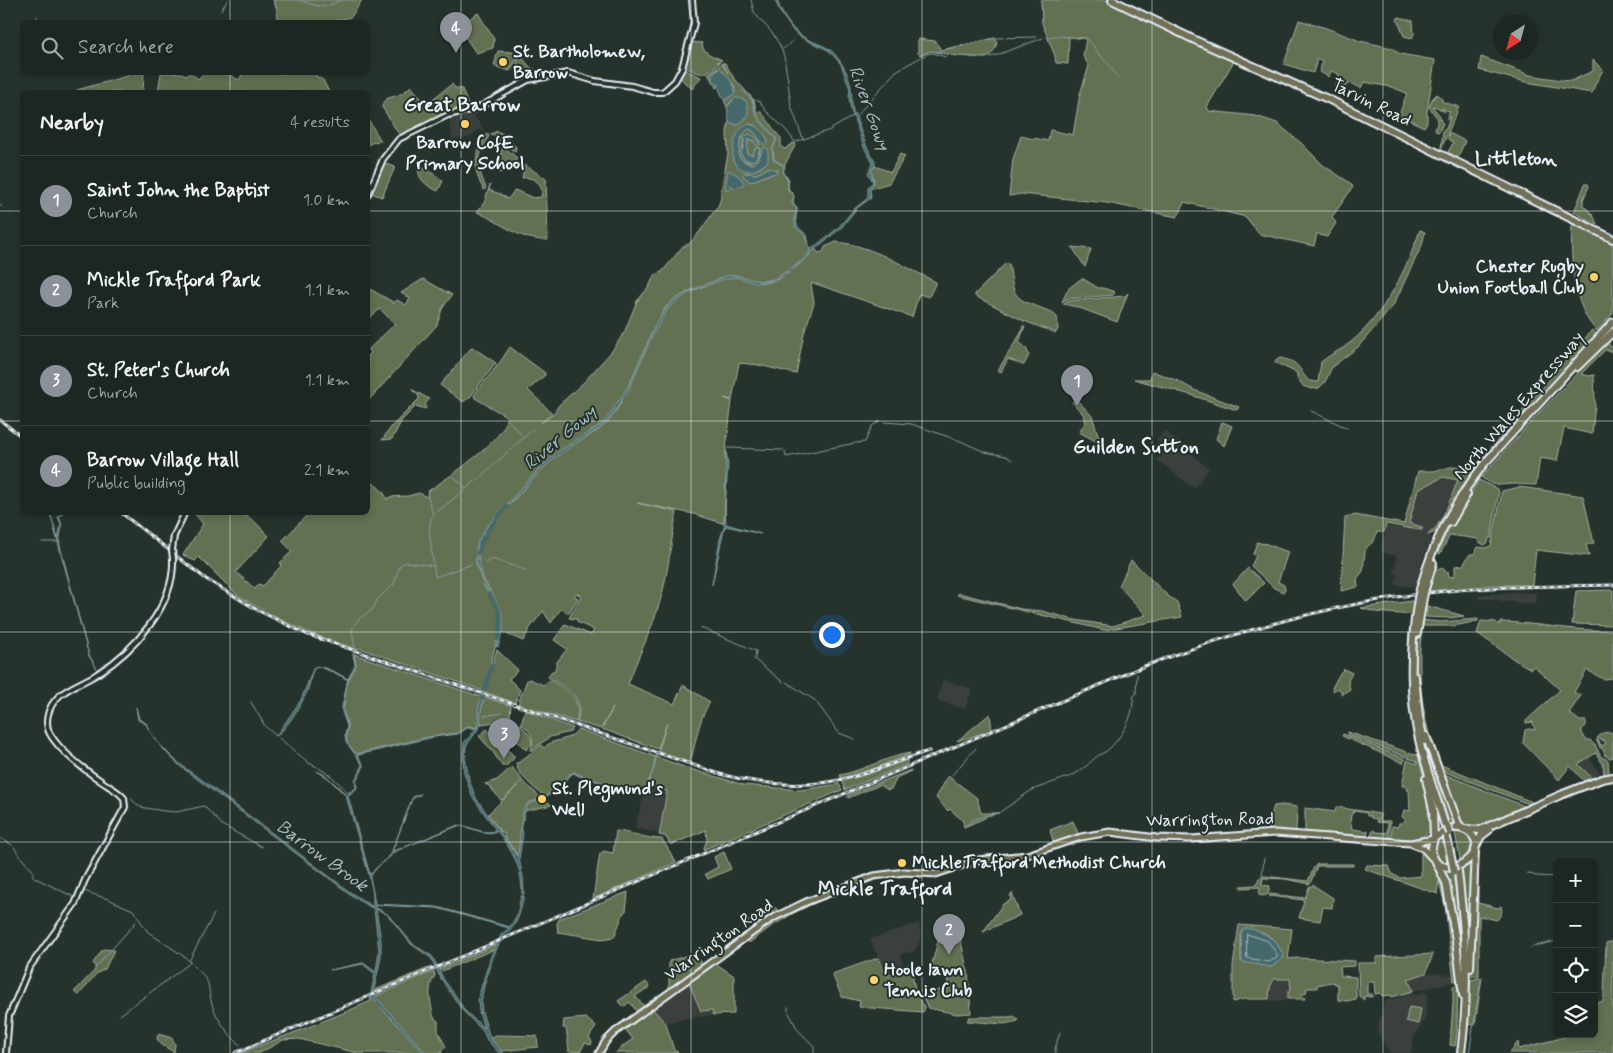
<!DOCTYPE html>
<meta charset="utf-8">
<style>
body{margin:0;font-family:Mynerve,sans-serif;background:#252e2a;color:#f1f3f6}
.controls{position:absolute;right:15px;bottom:15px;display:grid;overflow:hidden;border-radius:8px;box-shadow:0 2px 8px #0003}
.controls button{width:45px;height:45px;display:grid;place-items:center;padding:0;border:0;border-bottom:1px solid #3a4340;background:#1c2622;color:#f1f3f6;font:25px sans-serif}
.compass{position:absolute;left:1493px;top:15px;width:45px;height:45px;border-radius:50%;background:#1c2622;box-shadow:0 2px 8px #0003;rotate:216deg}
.you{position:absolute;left:831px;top:634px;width:18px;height:18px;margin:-12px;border:4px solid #fff;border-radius:50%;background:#1a73e8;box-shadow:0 0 0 8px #1a73e833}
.badge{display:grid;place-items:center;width:32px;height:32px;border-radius:50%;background:#8c9099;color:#fff;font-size:16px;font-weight:700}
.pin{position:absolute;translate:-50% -41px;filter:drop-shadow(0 1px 2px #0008)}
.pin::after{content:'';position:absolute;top:26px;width:18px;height:15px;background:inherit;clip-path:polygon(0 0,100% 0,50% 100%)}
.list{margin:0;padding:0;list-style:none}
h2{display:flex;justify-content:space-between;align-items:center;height:65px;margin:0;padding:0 20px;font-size:21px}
h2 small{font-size:16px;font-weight:400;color:#a0a5a5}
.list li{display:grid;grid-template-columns:32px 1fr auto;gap:15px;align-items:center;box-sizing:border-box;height:90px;padding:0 20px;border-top:1px solid #3a4340}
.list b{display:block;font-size:19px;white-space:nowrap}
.list p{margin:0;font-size:16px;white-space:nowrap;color:#a0a5a5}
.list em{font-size:16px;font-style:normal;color:#a0a5a5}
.icon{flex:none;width:28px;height:28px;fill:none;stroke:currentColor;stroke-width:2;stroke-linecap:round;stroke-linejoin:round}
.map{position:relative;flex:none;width:1613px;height:1053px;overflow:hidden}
.search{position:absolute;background:#1c2622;box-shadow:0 2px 8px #0003;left:20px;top:20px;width:350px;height:55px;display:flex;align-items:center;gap:12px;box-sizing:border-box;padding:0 18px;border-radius:8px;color:#a0a5a5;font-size:19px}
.panel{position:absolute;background:#1c2622;box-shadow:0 2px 8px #0003;left:20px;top:90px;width:350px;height:425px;border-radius:8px}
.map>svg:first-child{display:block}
.built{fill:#3a403d}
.green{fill:#637051;stroke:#a6b0a4;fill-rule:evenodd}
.water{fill:#44696a;stroke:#869fa3}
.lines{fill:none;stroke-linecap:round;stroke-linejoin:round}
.shore{stroke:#a6bbbf;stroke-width:1}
.stream{stroke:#869fa3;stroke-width:1}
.river{stroke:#44696a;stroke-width:4}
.secondary-casing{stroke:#e8f1f8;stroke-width:8}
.primary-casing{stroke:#e8f1f8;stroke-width:9}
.highway-casing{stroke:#e8f1f8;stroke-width:10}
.secondary{stroke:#26332d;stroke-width:4}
.primary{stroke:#706f59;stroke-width:5}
.highway{stroke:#706f59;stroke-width:6}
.rail-casing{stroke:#e8f1f8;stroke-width:3}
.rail{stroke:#26332d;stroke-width:1;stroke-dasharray:4;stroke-linecap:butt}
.secondary-bridge-casing{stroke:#e8f1f8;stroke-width:8;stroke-linecap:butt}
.highway-bridge-casing{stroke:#e8f1f8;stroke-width:10;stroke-linecap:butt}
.secondary-bridge{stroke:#26332d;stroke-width:4}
.highway-bridge{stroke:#706f59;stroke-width:6}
.grid{fill:none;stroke:#e8f1f8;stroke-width:1;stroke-opacity:0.55}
.poi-dot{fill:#ffd166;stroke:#26332d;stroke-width:2}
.labels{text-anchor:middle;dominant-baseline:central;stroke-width:4;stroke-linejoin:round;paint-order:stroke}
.poi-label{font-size:18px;font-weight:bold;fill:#e8f1f8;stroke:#26332d;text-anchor:start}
.street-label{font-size:18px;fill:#e8f1f8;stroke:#26332d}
.water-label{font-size:19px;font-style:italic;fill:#a6bbbf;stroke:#26332d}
.quarter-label{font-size:20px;font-weight:bold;fill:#e8f1f8;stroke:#26332d}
</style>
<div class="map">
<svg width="1613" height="1053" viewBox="0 0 1613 1053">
<rect width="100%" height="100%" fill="#26332d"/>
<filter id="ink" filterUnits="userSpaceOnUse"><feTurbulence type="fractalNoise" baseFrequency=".02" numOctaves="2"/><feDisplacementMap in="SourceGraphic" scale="10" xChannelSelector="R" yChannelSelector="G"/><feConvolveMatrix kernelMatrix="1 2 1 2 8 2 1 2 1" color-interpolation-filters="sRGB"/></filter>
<g filter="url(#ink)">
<g class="built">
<polygon points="470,111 483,128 483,130 478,130 468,138 452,139 449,116"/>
<polygon points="1165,431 1209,469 1194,488 1156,459 1162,456 1160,451 1155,447 1159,442 1157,440"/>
<polygon points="1443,476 1458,480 1435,529 1430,532 1429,535 1431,541 1421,564 1416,587 1394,585 1398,574 1394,573 1397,556 1380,552 1386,526 1407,529 1418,490"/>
<polygon points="1512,592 1536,593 1535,604 1502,601 1496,599 1479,599 1479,595"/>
<polygon points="943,680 972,689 965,709 937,700"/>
<polygon points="1589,757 1602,777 1588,782 1577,765"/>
<polygon points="651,787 667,791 658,833 635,828 644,795"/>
<polygon points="919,923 921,937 915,951 900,954 904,968 887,976 870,939"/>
<polygon points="1426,973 1454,975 1454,982 1413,991 1408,979"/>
<polygon points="1290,978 1291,990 1288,991 1288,1000 1271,1001 1269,999 1270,987 1274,979"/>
<polygon points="688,981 701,1011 713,1010 713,1015 680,1019 666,1024 653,1009"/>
<polygon points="1423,992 1428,994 1425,1020 1414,1037 1411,1053 1391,1053 1382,1042 1378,1031 1379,1021 1383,1013 1381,1010 1385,1001 1412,994 1421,994"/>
</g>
<g class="green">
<polygon points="273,0 362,0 351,17 328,22 278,22 277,9"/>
<polygon points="1041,0 1106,0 1188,41 1235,59 1207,107 1209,111 1256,116 1277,123 1301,143 1323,165 1350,183 1353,187 1332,217 1336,223 1327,237 1320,235 1317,233 1314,246 1259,234 1246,217 1184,202 1181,211 1177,217 1107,203 1021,194 1009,196 1013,159 1021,136 1033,139 1034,138 1048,141 1050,130 1073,135 1080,94 1089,66 1083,56 1086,39 1069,37 1068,64 1056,63 1055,56 1042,23"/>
<polygon points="478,13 494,39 493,48 476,53 458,26"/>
<polygon points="1399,17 1413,21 1414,34 1412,38 1404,36 1397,19"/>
<polygon points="1299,20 1326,28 1360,41 1392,48 1400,54 1435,60 1427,112 1427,122 1424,127 1399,115 1407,93 1391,87 1364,82 1361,88 1351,83 1342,88 1336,86 1339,74 1331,71 1329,77 1320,72 1322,62 1317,59 1313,73 1284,64"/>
<path d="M995,38L997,43C995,49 992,55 986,58L957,56L931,51L920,55L918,53V39L935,41L941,50Z"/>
<path d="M691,42L702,43C703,55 713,55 722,60L717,62H720C705,75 704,77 685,67L684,66Z"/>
<polygon points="498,51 512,52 517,55 517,58 510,71 494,66"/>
<polygon points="520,55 530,67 546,76 528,78 514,69"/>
<polygon points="1481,57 1530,75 1561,80 1571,81 1593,71 1593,60 1603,70 1595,84 1592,93 1526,82 1479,70"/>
<path d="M722,63H725L734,78L754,100L757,113L760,111C769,120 773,130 781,138V147L785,149L793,143L796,144L784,166L783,173L788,180V190L794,196L792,203L797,209L795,217L796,227L806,236L810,249L809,254L804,259L780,276L771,280L756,281L735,275L727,276L687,292L671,302L666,307L655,326L629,385L605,422L561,450L537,471L488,525L477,546L476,564L484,586L498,607L502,624L491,661L490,677L483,693L481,690L359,648L357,650L310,633L279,619L237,595L199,557L195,561L183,555L203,524L194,513L244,514L255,522L269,536L236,572L255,589L259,584L263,586L281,566L280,563L292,551L282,541L309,513L368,512V480C376,485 385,491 387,500L389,497L408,496L419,493L427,497L428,491C445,480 508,438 507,417L504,415L475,398L474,395C486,379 500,364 510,347L545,373V375L528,390L552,413L541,423L553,414L559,405L584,382L612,351L624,333L637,301L649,287L654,276L663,271L683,246L689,244L698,234L718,206L721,198V190L728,154L727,132L729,122L738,125L748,116L746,101L732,100L727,107L724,100L727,99L734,94L735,87L722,70L717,69L711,74L719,85L716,88L708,74L722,63L728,73ZM750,124C759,126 765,133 768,142H761L754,131L748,129C739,136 739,146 739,157L744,161L753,164L759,159L762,152L768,161C759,172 744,174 735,163L742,127ZM744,137L759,141L756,145L753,140H748L747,153L748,155H752L755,149L759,147L760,148L759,155L754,160L747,161L742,151ZM768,168L778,170L777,173L767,175L750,182L743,176L745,173L757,174Z"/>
<polygon points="683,69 701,77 692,89 680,78"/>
<polygon points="138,73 144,73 143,92 77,92 77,90"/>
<polygon points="161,73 182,73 187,76 189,73 199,79 203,73 225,73 239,80 243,73 315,73 317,77 323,80 329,92 158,92"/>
<path d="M452,84L455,88L462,89L469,108L439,117L400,136L382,107C383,96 393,98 401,94C404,92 408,89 411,86L426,104Z"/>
<polygon points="1437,94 1441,97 1443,102 1459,107 1441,149 1443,130 1446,129 1450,117 1446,120 1450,112 1442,108 1445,112 1435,106 1433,107 1440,116 1441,122 1443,123 1439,132 1435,131 1438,119 1429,107 1432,99"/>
<polygon points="369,121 381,141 371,143 368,146 368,122"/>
<polygon points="497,131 503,134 516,147 515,152 491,134"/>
<path d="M487,133L489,136C477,158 476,164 486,188L484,190C471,168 475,155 487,133Z"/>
<polygon points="1449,133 1465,141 1458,157 1448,152 1453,143 1448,139"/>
<polygon points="503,146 517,158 515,162 506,172 504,170 501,173 496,169"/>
<polygon points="900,154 905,156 889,183 870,189 874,180 871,171 875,166 891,172"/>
<polygon points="384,163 395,167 382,197 371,193"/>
<path d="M418,163L443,181L438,191C424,185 417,178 418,163Z"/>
<path d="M525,165L546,179L548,240C519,241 503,223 477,212L484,203L490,185L489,190L500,194L508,199L515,190L533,198L541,197C545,185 534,176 522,178Z"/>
<polygon points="1585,184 1588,184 1589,186 1583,200 1583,205 1593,215 1597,224 1596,225 1574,212"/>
<path d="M1576,222L1613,241V313L1597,331C1573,308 1570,257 1572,226Z"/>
<path d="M1420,230L1425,232L1422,245L1393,306L1358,347L1332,367L1325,382L1319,388L1311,389L1303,386L1297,377V373L1274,362L1280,358C1301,362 1297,368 1309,381L1318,382L1321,362C1330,354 1342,350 1351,342C1384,315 1406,271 1420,230Z"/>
<path d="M836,242C871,245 905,267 936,282L929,297L919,294L912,317L816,284H811L814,303L804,333L796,374L759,365L739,363L732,400L724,398L732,401L725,456L727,465L724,522L722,523L694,514L637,503L677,512C670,543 669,572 660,601C652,630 638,656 628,684L674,704L683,685L710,702C698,720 696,742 690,763L658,752L667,723L658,749L602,729L613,708L601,729L581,723H577C585,696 568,689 548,677L551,672L555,670L557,662L567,649L554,640L565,624L591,635L594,630L577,622V619L569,618L581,596L576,593L574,596L578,598L568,614L562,609L560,610L551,623L543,611L530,628L523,641L502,632C510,601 469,582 480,544C486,526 500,515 512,502C529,484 544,464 566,449C578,441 597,433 607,423C636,390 647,319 681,297C691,291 723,277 733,277C747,277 755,285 770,282C788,278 803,261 815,249L819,253L823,252L825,247Z"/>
<polygon points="1072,247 1091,249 1085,267"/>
<path d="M1005,264H1009C1011,273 1011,282 1014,291C1021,307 1046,305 1057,317L1058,329L1056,333L1024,321L975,296V294Z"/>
<polygon points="1082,278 1098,288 1103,288 1115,292 1113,295 1067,299 1062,302 1068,289"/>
<polygon points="423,279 452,295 442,309 437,325 368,401 368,356 371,353 369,349 395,324 380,309 368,319 368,288 393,302 393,304 397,300 406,305 410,298 401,293"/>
<polygon points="1128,293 1117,322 1077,307 1063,304 1067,301 1125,296"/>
<polygon points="1023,326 1025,326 1019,342 1026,348 1029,355 1024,365 1008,359 1001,372 998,370 1021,333"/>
<polygon points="1592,330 1596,334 1588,345 1475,472 1472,470"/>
<path d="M1607,342L1613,349V355L1611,351L1605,350L1581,374L1589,376L1594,375L1595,404L1592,434L1564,428L1557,461L1540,458L1536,485C1529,485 1522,484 1515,484C1498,484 1498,489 1481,477L1540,412Z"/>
<polygon points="472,347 496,363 470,397 463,402 440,385"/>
<polygon points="1152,371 1178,381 1194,390 1239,407 1237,410 1191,395 1134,379 1150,379"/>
<polygon points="411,389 429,399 425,405 426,408 425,409 416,406 402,420 392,439 382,440 392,426 419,399 418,395"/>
<polygon points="1077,400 1092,416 1101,444 1079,432 1086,422 1083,414 1072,402"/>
<polygon points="1222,422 1232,426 1224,446 1216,439"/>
<path d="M1451,467C1459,467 1465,469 1472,474V477L1461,487L1438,531L1428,535C1431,531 1434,530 1437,526C1446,512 1452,495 1458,480L1443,477L1418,490L1409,523L1422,527V530C1409,529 1398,526 1386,524L1384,532H1377L1374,541L1367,547L1365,551L1363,571L1357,579L1358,587L1341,591L1345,518L1355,515L1404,524L1418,471H1434Z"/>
<polygon points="1479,480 1497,489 1499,492 1491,538 1489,538 1488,543 1484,545 1478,541 1478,539 1450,535 1440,554 1438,553 1453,520"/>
<polygon points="1520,487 1583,496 1594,543 1586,545 1589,556 1536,550 1532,585 1493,585 1429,591 1435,570 1444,568 1445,572 1448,571 1449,577 1455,576 1455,566 1463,565 1470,554 1475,554 1478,547 1485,548 1491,546 1502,491"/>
<polygon points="1257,542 1264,544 1264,543 1288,552 1278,582 1284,585 1285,589 1283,592 1274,588 1251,566 1256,556 1253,554"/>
<polygon points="1131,560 1168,596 1177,602 1182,617 1104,630 957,595 959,593 1021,609 1042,611 1075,620 1113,626 1146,615 1119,586"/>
<polygon points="1248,568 1264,583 1246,601 1233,584"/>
<polygon points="1613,590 1613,625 1572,624 1576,591"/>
<polygon points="1412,601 1415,601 1413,615 1375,612 1361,608"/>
<polygon points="1427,606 1464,616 1449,618 1426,617"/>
<path d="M1478,619V621L1454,626H1422C1416,672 1422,721 1439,764L1537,804L1531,805L1440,770C1436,758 1430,745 1426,733C1416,698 1413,655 1421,620L1441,622Z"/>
<path d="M1481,621L1496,622L1499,625V623L1502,622C1539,623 1576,632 1613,630V678L1603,679L1587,670L1574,692L1579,695L1582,694L1569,713L1580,721H1586V726L1582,729V733L1586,740H1590L1594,745H1595L1601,757L1608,760L1609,775H1604L1603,764L1596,753L1578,764L1592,778L1585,782L1570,766L1559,780L1523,743L1525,730L1529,729L1535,730L1533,722L1526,723V721L1560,690L1534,666L1531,669L1515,660L1477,633Z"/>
<path d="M497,650L518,670L509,679L520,690L515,703L485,692C490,678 491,664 497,650Z"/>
<polygon points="354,654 482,697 477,728 468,726 458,733 428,737 357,754 347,744 346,734 348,727 343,710 347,683 356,665"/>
<polygon points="1344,669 1352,673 1348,681 1350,689 1341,695 1342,693 1338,688 1333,691 1332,688 1340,673"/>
<path d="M530,679L543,685L550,680C568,691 583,698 576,722L518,704L527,680Z"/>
<path d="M484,697L511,706L510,715L511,717C519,726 530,730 532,743L526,750L501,724L497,722L481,724L480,715Z"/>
<path d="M525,710L573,728L570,732L550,737L530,751C535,739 532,731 521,724Z"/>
<polygon points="990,714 992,730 957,741"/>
<polygon points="487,729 515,757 506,766 502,766 493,752 479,736"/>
<path d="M578,729L687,768L744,785L800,790L839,784L842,790L703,850L707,840L706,830L671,845L665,836L659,835L667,791L647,786L643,794L635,793L577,775L575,772L570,774L565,781L545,797C536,789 517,775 516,763H518L541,745L544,748C553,737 570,743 578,729Z"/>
<polygon points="1348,732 1407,752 1406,757 1347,734"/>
<polygon points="1609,732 1613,733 1613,757 1610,758 1604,755 1605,754 1602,748 1600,748 1599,744 1598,744 1597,741 1596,740 1598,740 1599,741 1599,743 1603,746 1605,744 1605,741 1597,738 1603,733"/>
<polygon points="1343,734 1405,759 1403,763 1342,736"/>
<polygon points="1427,747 1457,823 1450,825"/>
<path d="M1409,752L1415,755L1418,754L1432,815L1428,814V817H1431L1432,829C1423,838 1414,841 1401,839V841L1392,840L1391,838L1392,826L1398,827L1399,823H1402L1406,820L1402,817L1404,810L1410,811L1409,790H1407L1406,786H1402L1407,760L1417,764V761L1408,758Z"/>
<path d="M910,753V754L875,768L841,778L840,775C864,770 886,757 910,753Z"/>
<polygon points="907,760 907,764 845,790 842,781 871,773"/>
<polygon points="512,767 522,780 504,799 501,800 489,786 485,784 497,780"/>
<polygon points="911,770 911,771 896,778 896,780 891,789 888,790 880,785 848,798 848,795"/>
<polygon points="1441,773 1522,805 1527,807 1479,828 1461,825"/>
<polygon points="948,776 977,798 981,813 999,813 986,816 985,818 964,827 963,821 950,809 948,811 936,798"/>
<path d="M523,781L542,799L538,802L543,799L552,805L524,811C520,826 521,840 518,856L504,836L505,834L500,831L488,814Z"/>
<polygon points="1283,805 1297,807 1296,832 1269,831 1270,818 1274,806"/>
<polygon points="1336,807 1380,814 1380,819 1382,821 1390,821 1389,838 1388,839 1373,838 1371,836 1373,830 1376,832 1387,833 1388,823 1377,822 1377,818 1376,819 1371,818 1371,816 1367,816 1367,813 1355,811 1351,815 1350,823 1351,824 1352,829 1366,831 1368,830 1367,838 1305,833 1305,808 1335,812"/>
<polygon points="1073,821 1079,836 1054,845 1050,830"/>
<path d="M616,831C632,832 646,839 662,839L676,862L593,899L600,853H603V851L613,853Z"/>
<path d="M1453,832C1464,831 1469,836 1472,847L1467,858L1458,861L1460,859L1455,833Z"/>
<path d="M1444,835L1443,838L1447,861L1450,864C1438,865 1427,850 1436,840C1438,838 1441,837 1444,835Z"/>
<path d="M1413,846C1448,851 1455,951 1458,980L1454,981L1445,906L1439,881L1437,893L1438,894L1365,869L1367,865L1389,866L1392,874L1400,878L1421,876V852Z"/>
<path d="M1479,849H1480L1478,860V903L1498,908L1501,906C1503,912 1501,915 1497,920L1479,916V975L1472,977L1476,862Z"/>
<polygon points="724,852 731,869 708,879 705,874 718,867 714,857"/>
<polygon points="1472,863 1469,947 1465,901 1459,869 1467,867"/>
<polygon points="1317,864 1353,864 1353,866 1317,866 1310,884 1285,879 1263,878 1262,885 1270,886 1268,894 1264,896 1259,895 1260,887 1241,888 1241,886 1256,885 1259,878 1264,876 1308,881 1314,867"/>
<polygon points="1452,871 1455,888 1462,958 1444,874"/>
<polygon points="1313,885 1333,898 1332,908 1323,907 1320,921 1299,918 1304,900 1269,896 1270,894 1305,898 1309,887"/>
<polygon points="628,892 626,911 624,912 614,937 602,939 558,932 557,924 559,919"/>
<polygon points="1012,893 1020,915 983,932 1003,904 1011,900 1010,896"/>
<path d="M818,900L819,901L794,913L772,926L749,943V940C770,923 793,910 818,900Z"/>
<polygon points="794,905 758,927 753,925 752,923 756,921 748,922 753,916 763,916 757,921 770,912 770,907 776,908 778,911"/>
<path d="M1239,925L1292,929L1288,959L1298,958L1355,961V966L1340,967L1341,976L1356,977V999L1347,1001L1338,1000V985L1332,982L1317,985V988H1307L1306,993L1302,994L1305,999H1288V991L1291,990L1290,979H1274L1270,987L1269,999H1244L1233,1002V966ZM1265,934C1274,937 1279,947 1283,955L1281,960L1271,967L1241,961V935Z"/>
<polygon points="960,937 967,969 968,970 971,1013 957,1014 928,1008 920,991 948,990 949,970 930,971 938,941"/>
<polygon points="1613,941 1613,1053 1509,1053 1518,1042 1519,1049 1565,1037 1568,1034 1594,1034 1594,1004 1603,1001 1604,995 1606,943"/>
<polygon points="498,944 495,949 442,971 439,969"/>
<polygon points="103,949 114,950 105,969 96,974 79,995 74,992 95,970 95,966 93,963"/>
<polygon points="695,953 703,965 669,990 669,978 672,977 669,970 669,961"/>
<polygon points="1433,954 1426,973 1408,979 1413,991 1392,997 1391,995 1382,996 1381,993 1375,994 1374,982 1367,982 1367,994 1372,994 1372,997 1364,996 1364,1000 1359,996 1358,963 1376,963 1376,957"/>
<path d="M878,958L887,976L913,962C911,979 915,994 925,1008L923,1012L859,1007L860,1001L842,997L832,974Z"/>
<polygon points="715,963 734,976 734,1014 713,1015 712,1010 701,1011 688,981"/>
<polygon points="431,967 433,969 374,994 375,990"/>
<path d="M434,971L435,976C426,987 431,1005 434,1018L438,1021V1031L446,1047L441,1051L442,1053H426L374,997Z"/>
<polygon points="1482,977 1475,1025 1467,1024 1471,980"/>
<polygon points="646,982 650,987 635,996 644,1006 636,1011 630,1002 623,1007 618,1001"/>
<polygon points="1458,984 1457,1033 1455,1046 1450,1045 1453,1002 1453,986"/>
<path d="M373,997L424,1053H358L299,1039L283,1040L260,1053H239C284,1037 328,1020 371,1001L370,999Z"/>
<polygon points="1409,1007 1421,1009 1418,1024 1406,1021"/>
<polygon points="653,1009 666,1024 674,1050 679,1053 616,1053 620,1048 633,1039 624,1028"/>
<polygon points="1013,1016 1017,1018 1018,1021 1004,1024 967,1021 969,1017 1009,1017"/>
<polygon points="586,1018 596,1027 589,1037 592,1042 591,1045 585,1043 580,1052 568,1051 569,1049 566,1028 563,1028 564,1020"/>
<polygon points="158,1034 172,1038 175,1044 174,1052 162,1045 157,1039"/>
<polygon points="496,1035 537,1036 538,1047 501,1051 490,1038"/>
</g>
<g class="water">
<path d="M775,0H777C783,18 793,33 811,41C821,45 830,47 837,57C843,65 850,77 851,88C853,99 849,109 857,117L856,118L866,145L875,162V165L871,171L874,183L870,188L871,198L857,208L841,228L815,249L805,260L774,281L756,283L736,277L724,279L689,292L669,307L653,334L628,391L607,422L600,428L564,451L543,468L496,518L484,535L479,549L478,559L484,581L502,613L503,628L499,644L498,647L496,646L501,629L502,620L498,607L484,585L476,561L478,541L488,525L542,466L561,450L604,423L629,385L655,326L669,304L687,292L726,276L735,275L759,281L771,280L778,277L801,261L809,254L810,249L806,236L795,227V217L797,209L792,203L794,196C788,190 788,188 788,179C782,174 783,173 784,166L773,160L772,149L776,139L760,121L755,113L752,100L742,90L753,100L758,117L777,139L773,149L774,159L785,166L783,173L789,179L788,188L794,196L793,203L797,208L796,217L797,226L807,235L810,250L838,228L854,209L868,198V187L873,182L868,173L873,163L864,147L851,110L849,97L850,89L841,64L828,50L804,39L794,32L780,12Z"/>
<path d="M720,68C726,75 736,84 735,93L727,99L724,100L718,87L719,85C715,82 710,79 712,73Z"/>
<path d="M736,97L746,101C751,113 747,119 737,125L729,122L727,107Z"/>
<path d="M747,124C758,125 765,132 768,142L766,145C758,142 758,132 749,129C739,135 739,145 739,157C754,172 758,160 764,147L768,149V161C757,173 741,176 733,160C732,147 735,130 747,124Z"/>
<polygon points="749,134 755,137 760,145 756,145 753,140 748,139 747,154 752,155 756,148 760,148 756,159 751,161 744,159 741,153 744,146 744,137"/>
<polygon points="768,168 778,170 777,173 767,175 750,182 743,176 744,173 757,174"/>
<polygon points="728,170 739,176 744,183 743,185 734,188 731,185 729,189 725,189"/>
<polygon points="726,450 728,465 725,507 726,524 761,534 726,526 724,529 712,585 720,539 725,525 722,523 725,521 725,515"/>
<path d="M50,513L58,539L61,524L58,517L64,513L59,517C65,527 58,536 60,546L89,655L99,672L89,656Z"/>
<path d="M353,654L356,665L347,683L343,710L348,727L346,734L347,744L357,754L428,737L458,733L468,726L477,728C479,723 478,721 478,716C477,710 480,701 482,695L484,696L480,715L481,725L466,746L465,758L469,780L476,798L517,856C521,845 519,809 528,803C531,801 539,800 543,799L527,805L521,826L523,833L519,859L523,877L524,894H522C522,867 513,852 497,831C483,837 472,826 458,826L405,847L458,825C471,826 484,836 496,830L472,796L464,772L463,760L464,743L476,729L469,727L458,734L434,737L358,755C358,757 360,759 362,762C366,768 359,775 356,780L357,788L349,795L348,793L356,788L355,780L360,772L362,764L346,742L345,736L347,726L342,712V707L348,680L333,672L316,666C310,672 311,681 308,689C303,702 287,729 276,736L301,700L314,667C324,665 339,674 348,679L355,665Z"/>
<path d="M136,707L139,719L146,723C153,742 180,766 198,777L350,892L373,907V892L369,875L346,796L328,778L317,771L325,775L348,796L370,875L376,868L390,857L412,799L414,796L421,794L412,799L392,851L403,848C392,852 377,866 370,877L375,904L437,907L510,927L517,915L521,896H524C521,909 518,923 509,932C507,934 504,935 503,937C494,951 478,995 482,1011H479L478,998L491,956L501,935L509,928L437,908L375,905V907L387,914L414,945L432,956L444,980L455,995L465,1011L484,1028L479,1012H482L490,1038L503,1053H499L487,1040L483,1031L462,1010L440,977L431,958L411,944L387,914L376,909L381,941V957L373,994L426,1053H424L372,998L371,993L375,974L363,964L330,970L363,963L376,972L379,950L374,909L358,900L180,766C169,756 151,737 146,724L138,720Z"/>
<path d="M656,754L655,765L644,795C624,793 607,783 589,778C582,776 579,776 573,773C565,780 558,792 547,796C555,790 568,774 575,772C579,777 633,793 643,794L653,770Z"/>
<path d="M1245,928C1262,930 1279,940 1284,958L1282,957L1281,960L1271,967L1242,962L1241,935L1242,931Z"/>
</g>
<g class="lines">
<polygon class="shore" points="1247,934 1268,941 1277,954 1277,958 1269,962 1247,958"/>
<g class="stream">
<polyline points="273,0 277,9 278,22"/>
<path d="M300,0C317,7 324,9 341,0"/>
<polyline points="751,0 754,12 760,20"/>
<polyline points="221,10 228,0"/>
<path d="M761,21C773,32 782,45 785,61"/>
<polyline points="36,22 37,16"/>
<polyline points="1047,37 1056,36 1084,38 1086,37 1106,62"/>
<polyline points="783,49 794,40"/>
<polyline points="936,52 995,38 1037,37"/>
<polyline points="963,56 983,58 994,56 1043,38"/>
<polyline points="785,63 788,81"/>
<polyline points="1108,63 1118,79"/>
<polyline points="788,83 791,106 803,139"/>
<polyline points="756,100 760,102 765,110 786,130 795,142 830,130 853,116"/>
<polyline points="858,114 896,71 927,54 932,53 946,57"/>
<polyline points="0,205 2,207"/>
<polyline points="1311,411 1347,428"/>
<polyline points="507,419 523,436"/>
<polyline points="884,422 911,424 958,440 985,452 1006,456 1012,460"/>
<polyline points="856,443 865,442 872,426 880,421"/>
<polyline points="728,448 783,450"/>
<polyline points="785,451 786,457 855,443"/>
<polyline points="453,476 466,488"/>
<polyline points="427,493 433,515"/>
<polyline points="433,515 477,480 533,429"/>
<polyline points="432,517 429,529 435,577 472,564"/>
<polyline points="42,542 58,542"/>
<polyline points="485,563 492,559 528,571"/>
<polyline points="701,628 747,647"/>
<polyline points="749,648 756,651 755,658"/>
<polyline points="353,654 355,648 352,631 354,625 360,618 372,610 378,599 394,584 400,565 406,562 434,566"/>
<polyline points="754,659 783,682"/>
<polyline points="786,682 816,701"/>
<polyline points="251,702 265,726 276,736"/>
<polyline points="817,703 839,733 855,739"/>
<polyline points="484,716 502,713"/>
<polyline points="279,738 309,763 317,767"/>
<polyline points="1595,752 1603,764 1604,772"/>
<polyline points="319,768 331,776 349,793"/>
<polyline points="952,775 976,748"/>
<polyline points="130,798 140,807 164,811 176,812 204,806 222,825 262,847"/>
<path d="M1000,812L1032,790L1065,778C1076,776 1086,766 1094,759C1098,754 1106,753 1110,748C1123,735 1134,716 1133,697L1136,694L1137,674"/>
<path d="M964,827C973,817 986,816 998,813"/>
<polyline points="0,838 12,845"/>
<polyline points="14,847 22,859 34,872 32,875 35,878 74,897 77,891"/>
<polyline points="1527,873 1536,876 1557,877"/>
<polyline points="1594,874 1595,874"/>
<polyline points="1262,876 1264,858"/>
<polyline points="84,891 108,899 133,910 148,932 185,957 193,965"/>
<polyline points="1531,947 1557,941"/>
<polyline points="189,961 214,914"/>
<path d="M194,966C215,985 205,984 213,1007C218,1021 229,1035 240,1045"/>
<polyline points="96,967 136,922"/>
<polyline points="788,1007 788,1011"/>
<polyline points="789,1013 798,1030 814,1046 814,1053"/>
<polyline points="120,1015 190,963"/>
<polyline points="258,1053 263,1051"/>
<polyline points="1056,1053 1055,1049 1060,1032"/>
<polyline points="1469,1053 1481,980"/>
</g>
<g class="river">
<path d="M478,553C484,534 494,521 507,506"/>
<path d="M489,594C500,610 504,619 498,639"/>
<polyline points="482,699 492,665"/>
</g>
<defs>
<g id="secondary">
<polyline points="368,194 383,159 399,139 448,115 478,108 528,80 568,73 595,81 632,86 653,92 662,92 665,90 675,81 682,68 694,23 692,0"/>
<polyline points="172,550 174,536 185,512"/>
<path d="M6,1053L9,1016L29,968L75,904L85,880L125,807L124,798L120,794C114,789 108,786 101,781C85,770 58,750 49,732C44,720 49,706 58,697C68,687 85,682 97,674C134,651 175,605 173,559"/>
</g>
<g id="primary">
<polyline points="1413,844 1423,848 1432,858"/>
<polyline points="599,1053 606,1041 615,1032 771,919 806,902 874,876 905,872 936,874 978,860 1027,855 1081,837 1110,832 1157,838 1191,839 1275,833 1410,843 1434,839"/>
</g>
<g id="highway">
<polyline points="1112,0 1197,41 1330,100 1613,239"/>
<polyline points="1577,367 1613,332"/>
<polyline points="1451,522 1467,494"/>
<path d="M1420,589C1434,540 1453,504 1484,464L1613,322"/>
<polyline points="1425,589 1433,563"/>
<path d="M1418,598C1410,647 1408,696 1420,744C1427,772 1437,799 1445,826"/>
<polyline points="1417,634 1423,598"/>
<polyline points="1415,677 1419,716 1424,741"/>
<polyline points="1426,736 1458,823 1462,828"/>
<polyline points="1426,779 1433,810 1434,838"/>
<path d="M1451,828C1458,827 1464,828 1470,833C1490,850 1455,879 1436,862L1431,852L1434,838Z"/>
<polyline points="1464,829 1480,830 1563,794 1602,779 1613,777"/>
<polyline points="1446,833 1452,862"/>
<polyline points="1476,846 1481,836 1489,830"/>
<polyline points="1437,864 1446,883 1456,941 1463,995"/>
<path d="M1458,871C1465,936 1470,988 1461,1053"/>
<polyline points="1470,968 1475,849"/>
</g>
</defs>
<use href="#secondary" class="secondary-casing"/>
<use href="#primary" class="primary-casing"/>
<use href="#highway" class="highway-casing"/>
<use href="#secondary" class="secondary"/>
<use href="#primary" class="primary"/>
<use href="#highway" class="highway"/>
<defs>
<g id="rail">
<polyline points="0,420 22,437"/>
<path d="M120,512L206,579L259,611L306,634L720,774C765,786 811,789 856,776C881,769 904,758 929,751"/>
<path d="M235,1053L1142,667C1241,629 1341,601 1446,591C1502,586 1558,586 1613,585"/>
</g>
</defs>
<use href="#rail" class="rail-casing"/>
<use href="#rail" class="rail"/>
<defs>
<polyline id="secondary-bridge" points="172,550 173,559"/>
<g id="highway-bridge">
<polyline points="1418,598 1420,589"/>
<polyline points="1423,598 1425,589"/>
<polyline points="1447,825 1450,833"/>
<polyline points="1452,862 1454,872"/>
</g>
</defs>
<use href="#secondary-bridge" class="secondary-bridge-casing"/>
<use href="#highway-bridge" class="highway-bridge-casing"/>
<use href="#secondary-bridge" class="secondary-bridge"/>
<use href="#highway-bridge" class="highway-bridge"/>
</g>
</g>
<path class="grid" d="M230,0V22M461,0V1053M691,0V1053M922,0V1053M1152,0V1053M1383,0V1053M230,72V92M0,211H22M368,211H1613M0,421H22M368,421H1613M230,512V1053M0,632H1613M0,842H1613"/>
<g class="poi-dot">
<circle cx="503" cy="62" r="5"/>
<circle cx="465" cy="124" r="5"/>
<circle cx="1594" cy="277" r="5"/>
<circle cx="542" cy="799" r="5"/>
<circle cx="902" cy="863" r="5"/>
<circle cx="874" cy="980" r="5"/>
</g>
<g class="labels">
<g class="poi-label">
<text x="513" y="52">St. Bartholomew,<tspan x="513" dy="21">Barrow</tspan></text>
<text x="465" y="143" text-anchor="middle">Barrow CofE<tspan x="465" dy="21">Primary School</tspan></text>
<text x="1584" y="267" text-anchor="end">Chester Rugby<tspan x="1584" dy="21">Union Football Club</tspan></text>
<text x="552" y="789">St. Plegmund's<tspan x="552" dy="21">Well</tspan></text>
<text x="912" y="863">MickleTrafford Methodist Church</text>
<text x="884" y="970">Hoole lawn<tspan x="884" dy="21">Tennis Club</tspan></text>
</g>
<g class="street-label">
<text transform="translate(1371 103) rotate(26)">Tarvin Road</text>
<text transform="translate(1519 406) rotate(-49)">North Wales Expressway</text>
<text transform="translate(1210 820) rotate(-1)">Warrington Road</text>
<text transform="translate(719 940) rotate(-35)">Warrington Road</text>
</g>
<g class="water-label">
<text transform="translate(869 108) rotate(70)">River Gowy</text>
<text transform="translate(560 438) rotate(-40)">River Gowy</text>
<text transform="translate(322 856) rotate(36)">Barrow Brook</text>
</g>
<g class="quarter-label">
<text x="462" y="105">Great Barrow</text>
<text x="1516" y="159">Littleton</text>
<text x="1136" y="447">Guilden Sutton</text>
<text x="885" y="889">Mickle Trafford</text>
</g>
</g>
</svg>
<div class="controls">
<button>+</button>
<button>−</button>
<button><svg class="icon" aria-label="locate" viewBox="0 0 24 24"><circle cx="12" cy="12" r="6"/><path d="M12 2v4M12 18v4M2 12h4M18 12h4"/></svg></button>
<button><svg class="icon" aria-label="layers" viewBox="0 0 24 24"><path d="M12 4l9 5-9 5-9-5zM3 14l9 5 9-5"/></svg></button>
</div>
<svg class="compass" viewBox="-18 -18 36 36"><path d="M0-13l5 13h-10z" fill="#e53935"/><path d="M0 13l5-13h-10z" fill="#a0a5a5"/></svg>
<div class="you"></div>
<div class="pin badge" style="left:1077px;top:406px">1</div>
<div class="pin badge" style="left:949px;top:955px">2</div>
<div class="pin badge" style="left:504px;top:759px">3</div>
<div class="pin badge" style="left:456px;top:53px">4</div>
<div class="search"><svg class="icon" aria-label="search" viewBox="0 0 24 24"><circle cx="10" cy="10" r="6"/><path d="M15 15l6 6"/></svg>Search here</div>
<section class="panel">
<h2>Nearby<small>4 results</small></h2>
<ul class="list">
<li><span class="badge">1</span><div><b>Saint John the Baptist</b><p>Church</p></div><em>1.0 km</em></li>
<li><span class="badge">2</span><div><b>Mickle Trafford Park</b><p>Park</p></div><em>1.1 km</em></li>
<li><span class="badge">3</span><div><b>St. Peter's Church</b><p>Church</p></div><em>1.1 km</em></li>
<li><span class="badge">4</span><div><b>Barrow Village Hall</b><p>Public building</p></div><em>2.1 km</em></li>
</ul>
</section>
</div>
